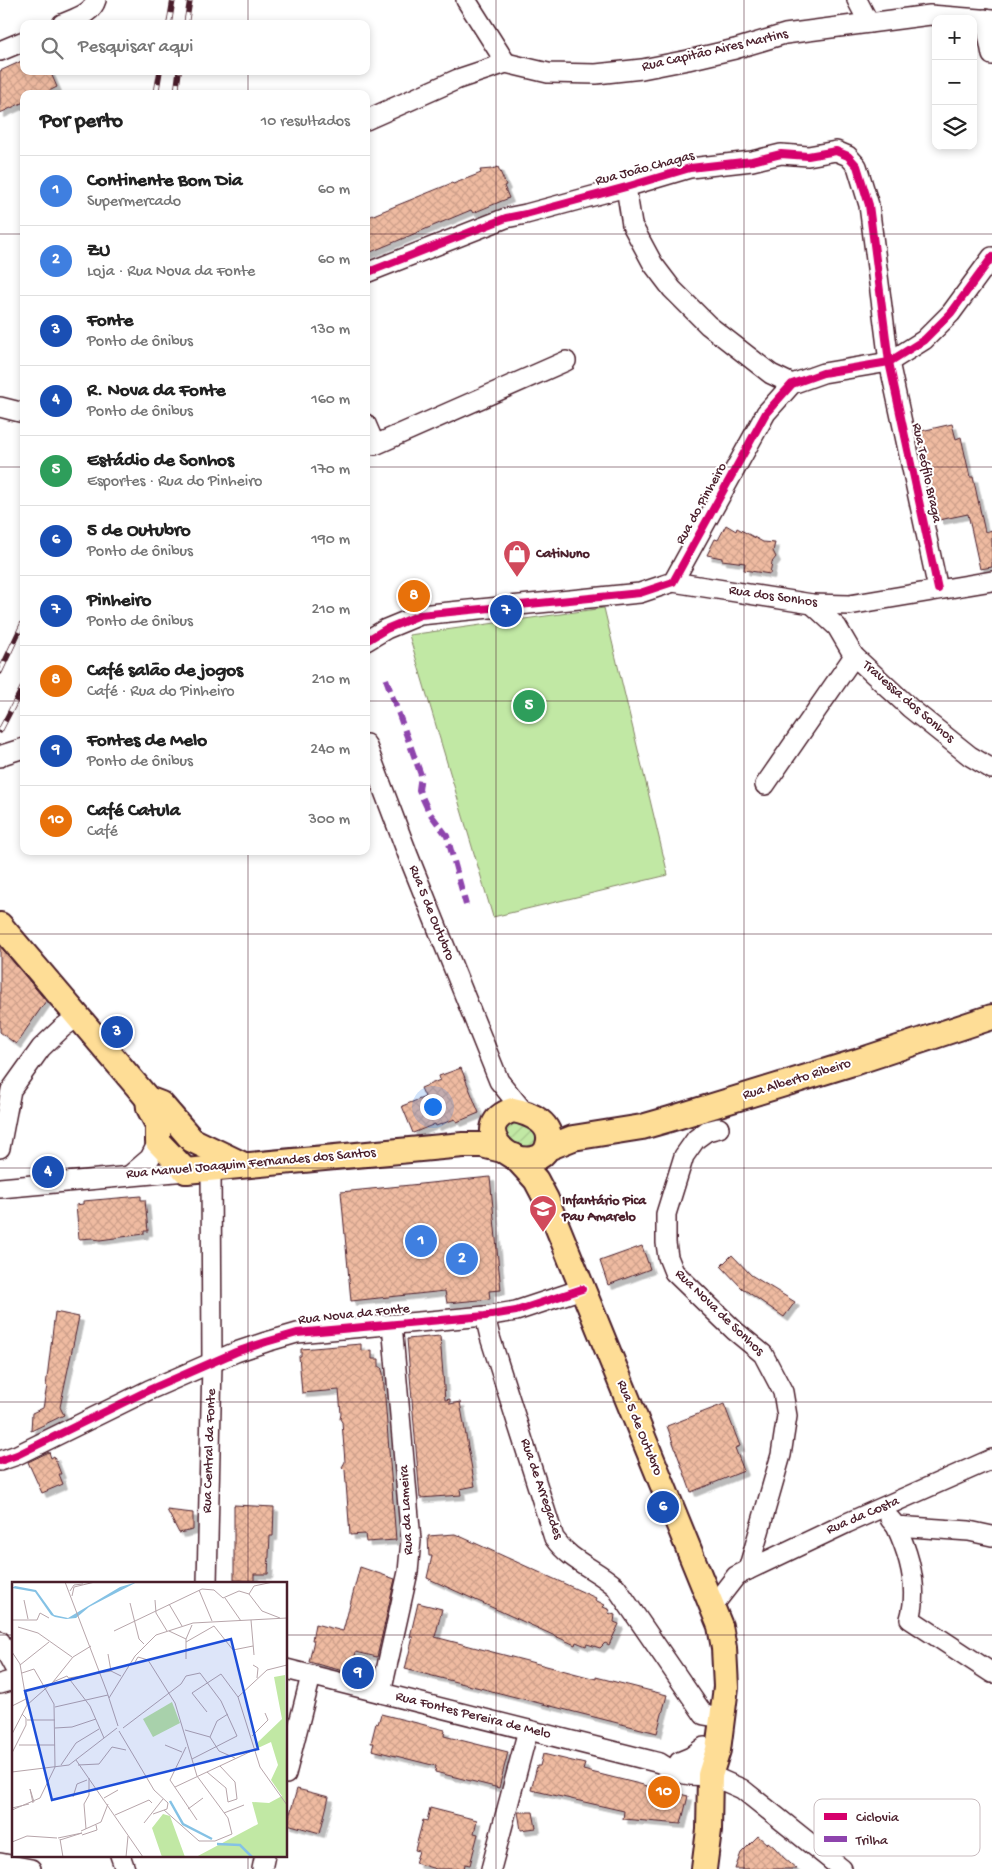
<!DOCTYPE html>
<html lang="pt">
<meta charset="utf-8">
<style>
body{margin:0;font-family:"Gochi Hand",sans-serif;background:#f2f2f2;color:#222}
.controls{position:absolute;right:15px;top:15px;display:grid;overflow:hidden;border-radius:10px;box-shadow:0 2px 8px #0003}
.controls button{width:45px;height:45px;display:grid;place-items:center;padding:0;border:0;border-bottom:1px solid #e0e0e0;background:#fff;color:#222;font:25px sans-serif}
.you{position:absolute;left:432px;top:1106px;width:18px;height:18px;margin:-12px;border:4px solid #fff;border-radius:50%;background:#1a73e8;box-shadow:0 0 0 8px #1a73e833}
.badge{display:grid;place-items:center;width:32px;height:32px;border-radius:50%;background:#d1495b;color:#fff;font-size:16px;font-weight:700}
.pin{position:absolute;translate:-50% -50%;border:2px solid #fff;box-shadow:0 1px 5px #0006}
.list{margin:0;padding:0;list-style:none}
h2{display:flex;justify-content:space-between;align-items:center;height:65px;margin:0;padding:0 20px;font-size:21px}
h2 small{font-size:16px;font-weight:400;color:#767676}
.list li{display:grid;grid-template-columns:32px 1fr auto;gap:15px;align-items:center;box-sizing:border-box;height:70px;padding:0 20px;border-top:1px solid #e0e0e0}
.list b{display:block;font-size:19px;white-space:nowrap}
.list p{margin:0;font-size:16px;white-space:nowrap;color:#767676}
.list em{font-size:16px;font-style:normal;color:#767676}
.icon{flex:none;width:28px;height:28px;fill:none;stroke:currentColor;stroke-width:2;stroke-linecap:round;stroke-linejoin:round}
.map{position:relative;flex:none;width:992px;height:1869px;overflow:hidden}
.search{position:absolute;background:#fff;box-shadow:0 2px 8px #0003;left:20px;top:20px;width:350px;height:55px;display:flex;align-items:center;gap:12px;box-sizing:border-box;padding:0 18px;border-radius:10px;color:#767676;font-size:19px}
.panel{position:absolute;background:#fff;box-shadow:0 2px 8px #0003;left:20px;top:90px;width:350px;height:765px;border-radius:10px}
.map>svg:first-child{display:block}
.grass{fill:#c1e8a4;stroke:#868468}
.garden{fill:url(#garden-furrows);stroke:#868468}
.building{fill:url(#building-cross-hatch);stroke:#4a1f2b;filter:url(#shadow)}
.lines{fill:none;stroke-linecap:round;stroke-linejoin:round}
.minor-casing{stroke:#4a1f2b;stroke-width:22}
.major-casing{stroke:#4a1f2b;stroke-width:28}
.minor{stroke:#fff;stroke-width:19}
.major{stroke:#fedd96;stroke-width:24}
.rail-casing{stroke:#4a1f2b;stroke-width:5.5}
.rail{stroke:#fff;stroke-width:4;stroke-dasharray:11;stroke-linecap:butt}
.quiet{stroke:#8e44ad;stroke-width:6;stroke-dasharray:12 6;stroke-linecap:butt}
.cycleway-casing{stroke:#fff;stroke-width:11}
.cycleway{stroke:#d6006c;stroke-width:8}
.grid{fill:none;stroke:#4a1f2b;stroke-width:1;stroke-opacity:0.55}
.labels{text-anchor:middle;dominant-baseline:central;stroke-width:4;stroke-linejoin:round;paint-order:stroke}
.street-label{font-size:14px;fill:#4a1f2b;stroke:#fff}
.poi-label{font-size:14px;font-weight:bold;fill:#4a1f2b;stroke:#fff;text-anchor:start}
.inset-river{fill:none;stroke:#85c2e5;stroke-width:2.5}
.inset-road{fill:none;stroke:#b7a5aa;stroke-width:1}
.view{fill:#1d4ed8;fill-opacity:0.15;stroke:#1d4ed8;stroke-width:2.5}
.inset-edge{fill:none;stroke:#4a1f2b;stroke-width:2.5}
.key{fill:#fff;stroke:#c9bcbf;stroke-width:1}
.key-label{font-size:14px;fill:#4a1f2b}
</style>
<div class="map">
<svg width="992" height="1869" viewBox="0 0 992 1869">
<defs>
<pattern id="garden-furrows" width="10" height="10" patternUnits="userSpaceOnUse" patternTransform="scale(1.25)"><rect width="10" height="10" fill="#c1e8a4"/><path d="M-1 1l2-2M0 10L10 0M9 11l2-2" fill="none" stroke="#a7c78d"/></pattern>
<pattern id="building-cross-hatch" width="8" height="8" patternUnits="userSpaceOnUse" patternTransform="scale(1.25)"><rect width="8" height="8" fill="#efbba1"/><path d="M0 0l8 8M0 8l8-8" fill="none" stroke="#cea08b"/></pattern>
<filter id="shadow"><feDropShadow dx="4.5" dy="4.5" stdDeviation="0" flood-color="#0004"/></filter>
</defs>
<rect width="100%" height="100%" fill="#fff"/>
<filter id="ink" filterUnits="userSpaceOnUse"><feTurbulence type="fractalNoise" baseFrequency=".02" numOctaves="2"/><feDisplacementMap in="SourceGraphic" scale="10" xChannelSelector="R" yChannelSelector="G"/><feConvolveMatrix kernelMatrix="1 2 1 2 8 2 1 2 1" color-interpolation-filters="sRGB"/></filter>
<g filter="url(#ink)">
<polygon class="grass" points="604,608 668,875 493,917 409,635"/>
<polygon class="garden" points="524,1122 540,1136 535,1149 518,1147 506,1137 505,1123"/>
<g class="building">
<polygon points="24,60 24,71 50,71 57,87 43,94 24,94 24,102 0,113 0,71"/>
<polygon points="498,167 506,185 504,186 509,198 473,213 471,210 366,254 366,218 452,183 453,184 481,173 480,170 492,169"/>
<polygon points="952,424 956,439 961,437 970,477 973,477 985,532 992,530 992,567 980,569 968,514 939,520 928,468 926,468 917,432"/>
<polygon points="726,525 736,531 737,528 763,542 775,543 773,551 776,557 772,562 770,574 744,570 745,563 722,560 722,558 707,555 715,539 718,540"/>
<polygon points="0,946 46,1001 16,1044 0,1032"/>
<polygon points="461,1068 479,1113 457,1122 455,1119 436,1126 435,1124 413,1133 402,1106 425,1097 421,1088 440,1080 439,1076"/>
<polygon points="490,1177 501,1290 489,1291 490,1299 447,1303 445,1291 351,1301 341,1192"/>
<polygon points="141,1196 141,1200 145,1200 148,1231 144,1231 144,1234 100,1240 94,1239 93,1238 79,1239 76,1205 83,1204 83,1201"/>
<polygon points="642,1246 650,1269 608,1285 600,1261"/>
<polygon points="732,1255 751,1275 795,1302 784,1317 742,1288 721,1266"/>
<polygon points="55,1312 79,1317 60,1407 64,1415 31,1431 32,1413 43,1408 47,1386 46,1386"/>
<polygon points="440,1336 445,1400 450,1399 450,1404 460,1402 475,1486 460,1489 461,1495 420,1498 407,1339"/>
<polygon points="361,1344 361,1351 372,1350 372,1359 379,1359 379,1367 381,1367 383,1373 396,1540 366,1542 365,1534 350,1535 345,1470 342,1467 345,1462 342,1422 340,1419 341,1414 339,1390 302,1393 299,1356 301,1356 301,1349"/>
<polygon points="724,1404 740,1446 735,1448 744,1471 691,1492 667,1426"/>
<polygon points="49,1452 51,1458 54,1456 61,1474 59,1474 63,1484 42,1493 28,1462"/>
<polygon points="234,1505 274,1507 273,1536 270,1536 268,1574 254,1574 254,1581 234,1580"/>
<polygon points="167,1510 193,1513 193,1530 179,1533"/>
<polygon points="455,1534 596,1598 595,1600 605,1605 603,1607 610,1610 608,1613 615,1615 614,1622 619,1624 609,1645 605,1643 600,1648 587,1644 586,1646 576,1642 575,1645 427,1578 432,1556 429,1556 428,1536"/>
<polygon points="360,1567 395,1579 377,1657 356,1652 351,1673 309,1662 314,1640 312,1640 315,1624 343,1631"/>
<polygon points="418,1603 442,1609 435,1637 596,1679 596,1677 667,1695 657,1733 405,1669 413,1637 410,1637"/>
<polygon points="381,1714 445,1730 444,1736 508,1752 499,1788 435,1772 436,1766 372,1750 374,1743 371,1743 376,1723 378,1724"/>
<polygon points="543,1754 585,1764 583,1770 688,1796 681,1824 623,1819 624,1811 531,1790 537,1766 540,1766"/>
<polygon points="297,1789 329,1797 320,1833 287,1824"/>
<polygon points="430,1808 477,1820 474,1833 478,1834 470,1865 465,1864 464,1869 436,1869 415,1863 419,1851 415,1850 423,1820 427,1821"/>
<polygon points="518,1812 533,1812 536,1828 521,1830"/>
<polygon points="758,1836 767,1844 768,1842 774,1847 784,1858 797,1869 735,1869 741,1853"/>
</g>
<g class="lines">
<defs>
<g id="minor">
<polyline points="466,0 506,63"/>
<polyline points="857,0 869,23"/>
<polyline points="985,19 992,55"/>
<path d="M62,24C75,18 92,14 96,0"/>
<polyline points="0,51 24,41"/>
<polyline points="366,120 458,79 506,63 548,73 596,74 642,69 688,60 735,49 785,34 930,15 992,20"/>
<polyline points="626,187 632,225 653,264 672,289 708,325 771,374 792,384"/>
<polyline points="366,273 506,218 526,214 626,187 690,168 752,161 781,154 808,156 836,151 848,156 857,166 869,205 889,362 938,589"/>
<polyline points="0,407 24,413"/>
<polyline points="366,424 375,445 566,361"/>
<polyline points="673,582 812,604 849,605 992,581"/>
<polyline points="812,604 837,627 854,656 910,708 970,756 992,769"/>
<polyline points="366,641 386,629 420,615 640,593 673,582 766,413 792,384 823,373 889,362 924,340 951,313 992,257"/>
<polyline points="366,744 408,855 499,1081 524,1112"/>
<polyline points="0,757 2,755 24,748"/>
<polyline points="765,785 854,656"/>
<polyline points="719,1128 707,1131 696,1139 684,1156 666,1214 666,1243 668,1257 674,1272 735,1331 763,1354 783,1392 787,1416 781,1455 748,1570"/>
<polyline points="0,1148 11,1090 41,1048 62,1028 77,1017"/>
<polyline points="129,1176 150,1158 158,1142"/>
<polyline points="0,1188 186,1171"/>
<path d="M485,1316L490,1337L554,1538C571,1562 595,1568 616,1587L704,1715L722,1718"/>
<polyline points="0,1461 17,1455 149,1390 236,1352 266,1342 297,1333 485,1316 516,1311 582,1289"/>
<polyline points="890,1519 896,1526 969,1531 992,1536"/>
<path d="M896,1526C909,1554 919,1589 910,1619L992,1673"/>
<polyline points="207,1583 212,1363 211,1168"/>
<polyline points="712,1607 736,1576 748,1570 847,1523 992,1459"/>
<polyline points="0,1641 14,1667"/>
<path d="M286,1669L660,1763C676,1774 691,1777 710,1775"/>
<polyline points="0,1684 14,1680"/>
<polyline points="381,1693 408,1572 411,1540 392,1324"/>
<polyline points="679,1762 691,1757 704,1747"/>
<polyline points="700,1768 710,1775 742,1789 842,1869"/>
<polyline points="286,1774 311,1676"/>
<polyline points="120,1855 125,1869"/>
<polyline points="0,1863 31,1869"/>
<polyline points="262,1869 265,1855"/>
<polyline points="491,1869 528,1730"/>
</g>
<g id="major">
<polyline points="0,925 148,1099 161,1104 192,1140 242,1164"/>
<polyline points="148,1099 149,1108 158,1125 158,1142 186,1171"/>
<path d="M513,1110C530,1113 555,1124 548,1145C547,1150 543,1155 539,1157C509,1171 468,1124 513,1110Z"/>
<polyline points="548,1148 573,1138 642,1127 670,1119 856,1062 992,1017"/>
<polyline points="514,1156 536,1180 546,1199 720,1626 724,1648 726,1687 718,1750 710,1775 709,1830 704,1869"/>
<polyline points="186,1171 463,1145 482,1145 502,1150"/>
</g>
</defs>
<use href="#minor" class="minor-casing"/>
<use href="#major" class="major-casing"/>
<use href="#minor" class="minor"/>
<use href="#major" class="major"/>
<defs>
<g id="rail">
<polyline points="169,24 173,0"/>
<polyline points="186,24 190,0"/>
<polyline points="156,94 160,71"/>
<polyline points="176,94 179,71"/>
<polyline points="0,672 24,621"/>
<polyline points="0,731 24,685"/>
</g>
</defs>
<use href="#rail" class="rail-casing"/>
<use href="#rail" class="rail"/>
<polyline class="quiet" points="386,679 421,775 419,790 429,812 447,836 466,905"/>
<defs>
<g id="cycleway">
<polyline points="366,273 506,218 526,214 626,187 690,168 752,161 781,154 808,156 836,151 848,156 857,166 869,205 889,362 938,589"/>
<polyline points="366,641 386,629 420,615 640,593 673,582 766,413 792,384 823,373 889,362 924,340 951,313 992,257"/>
<polyline points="0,1461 17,1455 149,1390 236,1352 266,1342 297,1333 485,1316 516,1311 582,1289"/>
</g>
</defs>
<use href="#cycleway" class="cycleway-casing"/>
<use href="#cycleway" class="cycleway"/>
</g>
</g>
<path class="grid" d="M248,0V24M496,0V1869M744,0V1869M248,71V94M0,234H24M366,234H992M0,467H24M366,467H992M0,701H24M366,701H992M248,851V1583M0,934H992M0,1168H992M0,1402H992M0,1635H14M286,1635H992M248,1855V1869"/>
<defs>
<symbol id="shop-pin" viewBox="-11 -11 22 30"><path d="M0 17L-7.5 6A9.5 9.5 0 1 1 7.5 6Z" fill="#d1495b" stroke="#fff"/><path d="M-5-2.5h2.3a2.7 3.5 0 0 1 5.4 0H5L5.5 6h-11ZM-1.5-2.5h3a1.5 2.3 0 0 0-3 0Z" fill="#fff"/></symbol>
<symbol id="school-pin" viewBox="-11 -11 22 30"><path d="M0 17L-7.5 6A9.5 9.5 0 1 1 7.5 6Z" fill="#d1495b" stroke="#fff"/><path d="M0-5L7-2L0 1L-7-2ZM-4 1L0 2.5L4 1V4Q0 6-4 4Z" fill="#fff"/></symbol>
</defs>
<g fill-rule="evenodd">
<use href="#shop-pin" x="501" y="538" width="32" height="43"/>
<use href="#school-pin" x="527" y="1193" width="32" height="43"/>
</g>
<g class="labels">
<g class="street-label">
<text transform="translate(715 51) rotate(-13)">Rua Capitão Aires Martins</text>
<text transform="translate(645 169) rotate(-15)">Rua João Chagas</text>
<text transform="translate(926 473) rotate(78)">Rua Teófilo Braga</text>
<text transform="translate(702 504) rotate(-61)">Rua do Pinheiro</text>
<text transform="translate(773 597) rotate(8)">Rua dos Sonhos</text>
<text transform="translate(908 702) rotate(41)">Travessa dos Sonhos</text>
<text transform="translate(431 913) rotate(68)">Rua 5 de Outubro</text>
<text transform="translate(797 1080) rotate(-17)">Rua Alberto Ribeiro</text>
<text transform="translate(251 1164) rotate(-5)">Rua Manuel Joaquim Fernandes dos Santos</text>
<text transform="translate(719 1313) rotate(44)">Rua Nova de Sonhos</text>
<text transform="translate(354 1315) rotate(-6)">Rua Nova da Fonte</text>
<text transform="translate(639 1428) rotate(68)">Rua 5 de Outubro</text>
<text transform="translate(210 1451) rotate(-88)">Rua Central da Fonte</text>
<text transform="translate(541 1489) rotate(71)">Rua de Arregades</text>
<text transform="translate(407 1510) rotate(-93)">Rua da Lameira</text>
<text transform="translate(863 1516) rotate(-23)">Rua da Costa</text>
<text transform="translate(473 1716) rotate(14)">Rua Fontes Pereira de Melo</text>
</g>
<g class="poi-label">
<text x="536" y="554">CatiNuno</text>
<text x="562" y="1201">Infantário Pica<tspan x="562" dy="16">Pau Amarelo</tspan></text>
</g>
</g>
<g transform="translate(12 1582)">
<rect width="275" height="275" fill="#fff"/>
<path d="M160,120L168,141L141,155L131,137Z" fill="#c1e8a4"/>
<path d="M273,93L275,275H184L246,242L240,220L257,221L270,214L259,198L266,183L259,160L246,166V160L270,137L262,95ZM151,232L158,234L173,275H150L140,246Z" fill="#c1e8a4"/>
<path d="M125,0L77,25L64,36L54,37L43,35L39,33L23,10L0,6L3,4L24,8L42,33L56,36L108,5Z" fill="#85c2e5"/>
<path class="inset-river" d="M158,219L171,242L200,257M205,262L228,263L240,275"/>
<path class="inset-road" d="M53,0L95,110M187,8L200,39M58,9L62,3L71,2M237,12L250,29L268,36M237,12L242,4L261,0M60,14L62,5L83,0M213,16L229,39M12,18L16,37M143,18L144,31L155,49M118,21L127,57L132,62M157,22L170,44M0,38H25L28,31L37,36M239,38L242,73M202,44L221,68L241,64M6,45L26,51L60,75M102,49L190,7L202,8L211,16L227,9L237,12M157,49L174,57M174,60L202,44M0,70L8,82L15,123L0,152M96,72L99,89M174,77V57L180,43M123,80L126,75L136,78L163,121L185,194L216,236L220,252L203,259H187L152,228M8,83L37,60M241,83L246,86L245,96M57,96L99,89L109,94M41,100L55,94L78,124L92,156M95,110L106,144M226,115L255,88L275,83M97,116L123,74L144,53L181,41L275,36M15,123L41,100L61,75L79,64M0,124L14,117M43,125L96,113M195,130L180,111L209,92L226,115L248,185L275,223M15,138H43M43,146L60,145L84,137M111,146L169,102L174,94L188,91L209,119L225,154L180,177M173,148L198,155L207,169L223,176M107,149L142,208L156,221L155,227L141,232M240,154L256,138L253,131M198,155L205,139L216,132M7,163H43M153,163L170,170M174,165L158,198L185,238M0,171L14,143V136L10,132M64,178L131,275M49,183L64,161L87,147M66,183L87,182L100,165L114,168M208,184L223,200L225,217M0,190L57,183L105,146M195,190L214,206L216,220L225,217M163,205L244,167M61,215L65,202L75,198M92,216L106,208M21,221L18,207L22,220M0,226L17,222M176,227L191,216M0,228L28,216L43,185L42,122L22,87L10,91M212,231L232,223M103,233L137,218L140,221M132,241L151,217M74,247L72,222L77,213V196M69,249L89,240L96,222M70,253L85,248L84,243M46,256L70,251L48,258M48,257L51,275M0,260L15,254L45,256M114,275L116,254"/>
<path class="view" d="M219,57L246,167L40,218L13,109Z"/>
<rect width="275" height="275" class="inset-edge"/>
</g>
<rect x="814" y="1799" width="166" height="57" rx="8" class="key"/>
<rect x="824" y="1813" width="23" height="7" fill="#d6006c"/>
<rect x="824" y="1836" width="23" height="6" fill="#8e44ad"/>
<g class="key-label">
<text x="856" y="1821">Ciclovia</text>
<text x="856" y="1844">Trilha</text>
</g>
</svg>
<div class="controls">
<button>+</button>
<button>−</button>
<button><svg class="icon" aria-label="layers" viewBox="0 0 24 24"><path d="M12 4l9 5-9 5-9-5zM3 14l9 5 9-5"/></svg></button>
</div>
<div class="you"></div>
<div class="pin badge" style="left:421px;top:1241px;background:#3f7fe0">1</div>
<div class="pin badge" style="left:462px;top:1259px;background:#3f7fe0">2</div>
<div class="pin badge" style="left:117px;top:1032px;background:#1a4fb4">3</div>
<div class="pin badge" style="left:48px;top:1172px;background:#1a4fb4">4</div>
<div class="pin badge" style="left:529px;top:706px;background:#2e9e5b">5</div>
<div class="pin badge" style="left:663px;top:1507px;background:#1a4fb4">6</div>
<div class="pin badge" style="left:506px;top:611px;background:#1a4fb4">7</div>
<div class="pin badge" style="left:414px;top:596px;background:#e8710a">8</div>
<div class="pin badge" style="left:358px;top:1673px;background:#1a4fb4">9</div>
<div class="pin badge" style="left:664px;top:1792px;background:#e8710a">10</div>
<div class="search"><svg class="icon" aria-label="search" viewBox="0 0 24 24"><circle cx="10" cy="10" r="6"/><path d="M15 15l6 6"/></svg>Pesquisar aqui</div>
<section class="panel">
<h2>Por perto<small>10 resultados</small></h2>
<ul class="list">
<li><span class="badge" style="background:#3f7fe0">1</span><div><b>Continente Bom Dia</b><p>Supermercado</p></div><em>60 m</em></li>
<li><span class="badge" style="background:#3f7fe0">2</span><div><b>ZU</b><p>Loja · Rua Nova da Fonte</p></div><em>60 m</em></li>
<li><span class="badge" style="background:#1a4fb4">3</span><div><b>Fonte</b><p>Ponto de ônibus</p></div><em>130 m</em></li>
<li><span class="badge" style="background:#1a4fb4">4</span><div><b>R. Nova da Fonte</b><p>Ponto de ônibus</p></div><em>160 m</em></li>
<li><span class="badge" style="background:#2e9e5b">5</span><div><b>Estádio de Sonhos</b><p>Esportes · Rua do Pinheiro</p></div><em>170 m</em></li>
<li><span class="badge" style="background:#1a4fb4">6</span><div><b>5 de Outubro</b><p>Ponto de ônibus</p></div><em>190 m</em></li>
<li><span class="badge" style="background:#1a4fb4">7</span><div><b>Pinheiro</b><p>Ponto de ônibus</p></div><em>210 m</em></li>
<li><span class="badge" style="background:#e8710a">8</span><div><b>Café salão de jogos</b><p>Café · Rua do Pinheiro</p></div><em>210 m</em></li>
<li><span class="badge" style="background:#1a4fb4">9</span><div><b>Fontes de Melo</b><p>Ponto de ônibus</p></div><em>240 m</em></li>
<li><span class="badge" style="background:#e8710a">10</span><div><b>Café Catula</b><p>Café</p></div><em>300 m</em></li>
</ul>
</section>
</div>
